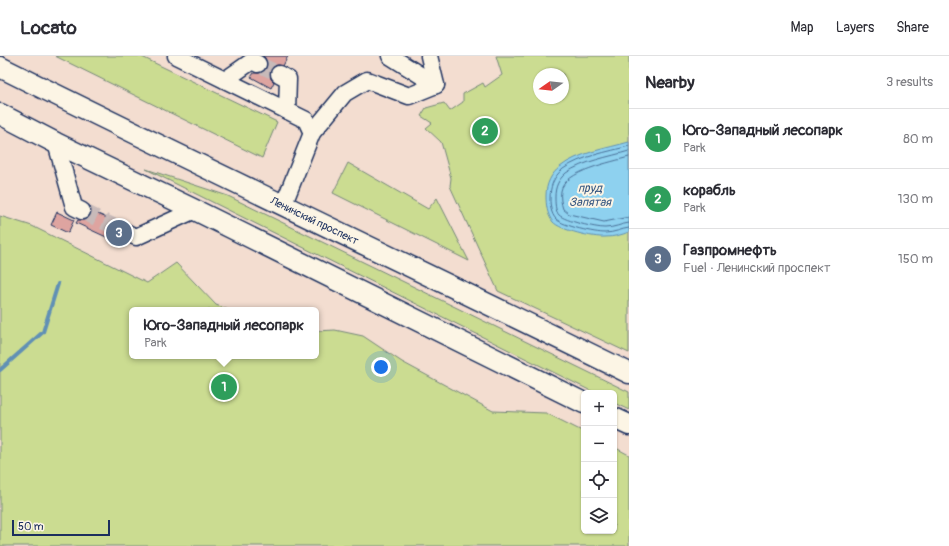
<!DOCTYPE html>
<meta charset="utf-8">
<style>
body{margin:0;font-family:Pangolin,sans-serif;background:#f2f2f3;color:#2b2b33}
.controls{position:absolute;right:12px;bottom:12px;display:grid;overflow:hidden;border-radius:6px;box-shadow:0 1px 3px #0004}
.controls button{width:36px;height:36px;display:grid;place-items:center;padding:0;border:0;border-bottom:1px solid #e1e1e2;background:#fff;color:#2b2b33;font:20px sans-serif}
.compass{position:absolute;left:533px;top:12px;width:36px;height:36px;border-radius:50%;background:#fff;box-shadow:0 1px 3px #0004;rotate:256deg}
.scale{position:absolute;left:12px;bottom:10px;width:98px;box-sizing:border-box;padding-left:4px;border:2px solid #1b2f5e;border-top:0;font-size:11px;line-height:14px;white-space:nowrap;color:#1b2f5e;-webkit-text-stroke:3px #fcf5e5;paint-order:stroke}
.you{position:absolute;left:381px;top:311px;width:14px;height:14px;margin:-10px;border:3px solid #fff;border-radius:50%;background:#1a73e8;box-shadow:0 0 0 6px #1a73e833}
.badge{display:grid;place-items:center;width:26px;height:26px;border-radius:50%;background:#0f766e;color:#fff;font-size:13px;font-weight:700}
.pin{position:absolute;translate:-50% -50%;border:2px solid #fff;box-shadow:0 1px 4px #0006}
.popup{position:absolute;left:129px;top:251px;width:190px;height:52px;box-sizing:border-box;display:grid;place-content:center;border-radius:6px;background:#fff;filter:drop-shadow(0 1px 3px #0005);font-size:13px;white-space:nowrap;color:#7c7c81}
.popup b{font-size:15px;color:#2b2b33}
.popup::after{content:'';position:absolute;left:50%;top:100%;margin-left:-8px;border:8px solid transparent;border-top-color:#fff}
.list{margin:0;padding:0;list-style:none}
h2{display:flex;justify-content:space-between;align-items:center;height:52px;margin:0;padding:0 16px;font-size:17px}
h2 small{font-size:13px;font-weight:400;color:#7c7c81}
.list li{display:grid;grid-template-columns:26px 1fr auto;gap:12px;align-items:center;box-sizing:border-box;height:60px;padding:0 16px;border-top:1px solid #e1e1e2}
.list b{display:block;font-size:15px;white-space:nowrap}
.list p{margin:0;font-size:13px;white-space:nowrap;color:#7c7c81}
.list em{font-size:13px;font-style:normal;color:#7c7c81}
.icon{flex:none;width:22px;height:22px;fill:none;stroke:currentColor;stroke-width:2;stroke-linecap:round;stroke-linejoin:round}
.map{position:relative;flex:none;width:629px;height:490px;overflow:hidden}
header{display:flex;align-items:center;gap:24px;box-sizing:border-box;height:56px;padding:0 20px;background:#fff;border-bottom:1px solid #e1e1e2}
header strong{font-size:19px}
nav{display:flex;gap:22px;margin-inline-start:auto;font-size:14px}
main{display:flex}
aside{flex:1;background:#fff}
.map>svg:first-child{display:block}
.green{fill:#cbdc91;stroke:#738678;fill-rule:evenodd}
.water{fill:#8ed1ef;stroke:#6090b5}
.lines{fill:none;stroke-linecap:round;stroke-linejoin:round}
.shore{stroke:#497098;stroke-width:1}
.stream{stroke:#6090b5;stroke-width:4}
.building{fill:#dea4a0;stroke:#1b2f5e}
.minor-tunnel{stroke:#c8bab9;stroke-width:16;stroke-dasharray:16 8;stroke-linecap:butt}
.minor-casing{stroke:#1b2f5e;stroke-width:19}
.major-casing{stroke:#1b2f5e;stroke-width:23}
.minor{stroke:#fcf5e5;stroke-width:16}
.major{stroke:#fcf5e5;stroke-width:20}
.labels{text-anchor:middle;dominant-baseline:central;stroke-width:4;stroke-linejoin:round;paint-order:stroke}
.street-label{font-size:11px;fill:#1b2f5e;stroke:#fcf5e5}
.water-label{font-size:12px;font-style:italic;fill:#385882;stroke:#fcf5e5}
</style>
<header>
<strong>Locato</strong>
<nav><a>Map</a><a>Layers</a><a>Share</a></nav>
</header>
<main>
<div class="map">
<svg width="629" height="490" viewBox="0 0 629 490">
<rect width="100%" height="100%" fill="#f3ddd0"/>
<filter id="ink" filterUnits="userSpaceOnUse"><feTurbulence type="fractalNoise" baseFrequency=".025" numOctaves="2"/><feDisplacementMap in="SourceGraphic" scale="8" xChannelSelector="R" yChannelSelector="G"/><feConvolveMatrix kernelMatrix="1 2 1 2 8 2 1 2 1" color-interpolation-filters="sRGB"/></filter>
<g filter="url(#ink)">
<g class="green">
<polygon points="55,0 140,0 277,66 262,102"/>
<path d="M496,0H629V297L498,235L450,130L451,122L441,86L426,72L432,67L421,60L426,52L444,47L450,55L463,46V38L483,27L485,31L502,19ZM539,18H563V42H539Z"/>
<polygon points="348,107 428,153 437,142 469,205 333,137"/>
<polygon points="146,113 228,140 629,336 629,354 614,347 614,337 595,337"/>
<polygon points="0,160 32,170 147,227 176,207 216,249 229,254 132,254 132,300 316,300 316,275 335,274 363,280 402,306 493,355 546,357 584,376 584,475 614,475 614,391 629,399 629,490 0,490"/>
</g>
<path class="water" d="M629,86V176C621,179 614,181 605,181C594,182 560,174 553,166C547,159 546,148 546,140C546,128 551,118 560,111C577,97 608,92 629,86Z"/>
<g class="lines">
<g class="shore">
<path d="M629,90C608,96 581,100 563,113C553,121 550,131 550,143C550,149 551,158 556,163C563,170 595,177 605,177C614,177 621,173 629,172"/>
<path d="M629,95C609,101 583,105 566,117C558,124 555,131 555,141C555,146 555,155 559,159C565,165 596,172 605,172C614,172 621,168 629,167"/>
<path d="M629,101C612,106 564,115 561,135C560,141 561,147 563,153L569,158L604,166L629,161"/>
</g>
<polyline class="stream" points="0,314 43,276 58,228"/>
</g>
<g class="building">
<polygon points="263,0 288,0 283,10 278,9 274,10 271,14 270,19 271,23 274,26 271,32 251,21 254,17 259,17 263,16 266,13 267,7 266,3"/>
<polygon points="91,155 116,166 113,170 112,174 113,179 117,182 115,185 76,167 78,164 83,164 88,163 90,160"/>
<polygon points="57,156 74,164 68,177 51,169"/>
</g>
<g class="lines">
<g class="minor-tunnel">
<polyline points="258,8 279,18"/>
<polyline points="82,155 121,174"/>
</g>
<defs>
<g id="minor">
<polyline points="176,0 306,64 312,77"/>
<polyline points="390,0 436,29 429,0"/>
<polyline points="279,18 288,23 287,55"/>
<polyline points="225,24 252,5 258,8"/>
<polyline points="56,87 74,151 82,155"/>
<polyline points="283,150 312,77 345,37 367,24 409,40 436,29"/>
<polyline points="121,174 136,181 195,154"/>
</g>
<g id="major">
<path id="s1" d="M0,11C209,115 420,214 629,317"/>
<polyline points="0,58 56,87 195,154 584,347"/>
<polyline points="614,362 629,369"/>
</g>
</defs>
<use href="#minor" class="minor-casing"/>
<use href="#major" class="major-casing"/>
<use href="#minor" class="minor"/>
<use href="#major" class="major"/>
</g>
</g>
<g class="labels">
<g class="street-label">
<text stroke="none"><textPath href="#s1" startOffset="350">Ленинский проспект</textPath></text>
</g>
<g class="water-label">
<text x="590" y="132">пруд<tspan x="590" dy="14">Запятая</tspan></text>
</g>
</g>
</svg>
<div class="controls">
<button>+</button>
<button>−</button>
<button><svg class="icon" aria-label="locate" viewBox="0 0 24 24"><circle cx="12" cy="12" r="6"/><path d="M12 2v4M12 18v4M2 12h4M18 12h4"/></svg></button>
<button><svg class="icon" aria-label="layers" viewBox="0 0 24 24"><path d="M12 4l9 5-9 5-9-5zM3 14l9 5 9-5"/></svg></button>
</div>
<svg class="compass" viewBox="-18 -18 36 36"><path d="M0-13l5 13h-10z" fill="#e53935"/><path d="M0 13l5-13h-10z" fill="#7c7c81"/></svg>
<div class="scale">50 m</div>
<div class="you"></div>
<div class="pin badge" style="left:224px;top:331px;background:#2e9e5b">1</div>
<div class="popup"><b>Юго-Западный лесопарк</b>Park</div>
<div class="pin badge" style="left:485px;top:75px;background:#2e9e5b">2</div>
<div class="pin badge" style="left:119px;top:177px;background:#5c6f8a">3</div>
</div>
<aside>
<h2>Nearby<small>3 results</small></h2>
<ul class="list">
<li><span class="badge" style="background:#2e9e5b">1</span><div><b>Юго-Западный лесопарк</b><p>Park</p></div><em>80 m</em></li>
<li><span class="badge" style="background:#2e9e5b">2</span><div><b>корабль</b><p>Park</p></div><em>130 m</em></li>
<li><span class="badge" style="background:#5c6f8a">3</span><div><b>Газпромнефть</b><p>Fuel · Ленинский проспект</p></div><em>150 m</em></li>
</ul>
</aside>
</main>
